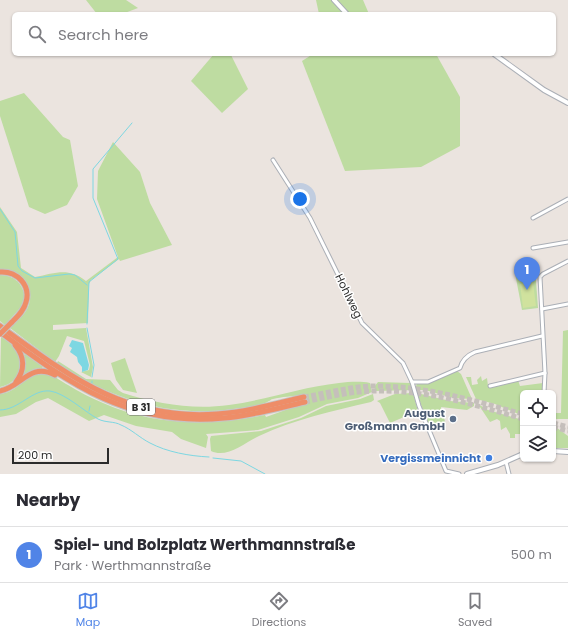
<!DOCTYPE html>
<meta charset="utf-8">
<style>
body{margin:0;font-family:Poppins,sans-serif;background:#f7f7f7;color:#2b2b33}
.controls{position:absolute;right:12px;bottom:12px;display:grid;overflow:hidden;border-radius:6px;box-shadow:0 1px 3px #0004}
.controls button{width:36px;height:36px;display:grid;place-items:center;padding:0;border:0;border-bottom:1px solid #e1e1e2;background:#fff;color:#2b2b33;font:20px sans-serif}
.scale{position:absolute;left:12px;bottom:10px;width:97px;box-sizing:border-box;padding-left:4px;border:2px solid #2b2b2b;border-top:0;font-size:11px;line-height:14px;white-space:nowrap;color:#2b2b2b;-webkit-text-stroke:3px #fff;paint-order:stroke}
.you{position:absolute;left:300px;top:199px;width:14px;height:14px;margin:-10px;border:3px solid #fff;border-radius:50%;background:#1a73e8;box-shadow:0 0 0 6px #1a73e833}
.badge{display:grid;place-items:center;width:26px;height:26px;border-radius:50%;background:#5084e7;color:#fff;font-size:13px;font-weight:700}
.pin{position:absolute;translate:-50% -33px;filter:drop-shadow(0 1px 2px #0008)}
.pin::after{content:'';position:absolute;top:21px;width:14px;height:12px;background:inherit;clip-path:polygon(0 0,100% 0,50% 100%)}
.list{margin:0;padding:0;list-style:none}
h2{display:flex;justify-content:space-between;align-items:center;height:52px;margin:0;padding:0 16px;font-size:17px}
h2 small{font-size:13px;font-weight:400;color:#7c7c81}
.list li{display:grid;grid-template-columns:26px 1fr auto;gap:12px;align-items:center;box-sizing:border-box;height:56px;padding:0 16px;border-top:1px solid #e1e1e2}
.list b{display:block;font-size:15px;white-space:nowrap}
.list p{margin:0;font-size:13px;white-space:nowrap;color:#7c7c81}
.list em{font-size:13px;font-style:normal;color:#7c7c81}
.icon{flex:none;width:22px;height:22px;fill:none;stroke:currentColor;stroke-width:2;stroke-linecap:round;stroke-linejoin:round}
.map{position:relative;flex:none;width:568px;height:474px;overflow:hidden}
.search{position:absolute;background:#fff;box-shadow:0 1px 3px #0004;left:12px;right:12px;top:12px;height:44px;display:flex;align-items:center;gap:10px;box-sizing:border-box;padding:0 14px;border-radius:6px;color:#7c7c81;font-size:15px}
.sheet{height:108px;background:#fff}
nav{display:flex;justify-content:space-around;align-items:center;box-sizing:border-box;height:56px;border-top:1px solid #e1e1e2;background:#fff;font-size:11px;color:#7c7c81}
nav a{display:grid;justify-items:center;gap:2px}
nav .on{color:#5084e7}
.map>svg:first-child{display:block}
.green{fill:#bedca1}
.pitch{fill:#d0e29e}
.water{fill:#7dd7e2}
.lines{fill:none;stroke-linecap:round;stroke-linejoin:round}
.stream{stroke:#7dd7e2;stroke-width:1}
.highway-tunnel{stroke:#c5bfbb;stroke-width:5;stroke-dasharray:5 2.5;stroke-linecap:butt}
.street-casing{stroke:#abafb6;stroke-width:5}
.secondary-casing{stroke:#abafb6;stroke-width:6}
.highway-casing{stroke:#c4c4c4;stroke-width:7}
.street{stroke:#fff;stroke-width:3}
.secondary{stroke:#fff;stroke-width:4}
.highway{stroke:#ee8d68;stroke-width:5}
.highway-bridge-casing{stroke:#c4c4c4;stroke-width:7;stroke-linecap:butt}
.highway-bridge{stroke:#ee8d68;stroke-width:5}
.service-dot{fill:#5c6f8a;stroke:#fff;stroke-width:1.5}
.shop-dot{fill:#3f7fe0;stroke:#fff;stroke-width:1.5}
.labels{text-anchor:middle;dominant-baseline:central;stroke-width:3;stroke-linejoin:round;paint-order:stroke}
.shield{fill:#fff;stroke:#6b6b6b;stroke-width:1}
.shield-label{font-size:10px;font-weight:bold;fill:#2b2b2b}
.street-label{font-size:11px;fill:#2b2b2b;stroke:#fff}
.service-label{font-size:11px;font-weight:bold;fill:#4e5e75;stroke:#fff;text-anchor:end}
.shop-label{font-size:11px;font-weight:bold;fill:#366cbe;stroke:#fff;text-anchor:end}
</style>
<div class="map">
<svg width="568" height="474" viewBox="0 0 568 474">
<rect width="100%" height="100%" fill="#ebe4df"/>
<g class="green">
<polygon points="86,0 126,0 138,8 122,14 97,14"/>
<polygon points="316,0 363,0 369,14 319,14"/>
<polygon points="214,54 231,55 248,89 222,113 191,81"/>
<polygon points="313,54 436,54 460,97 460,146 421,167 345,171 302,61"/>
<polygon points="24,93 63,137 70,140 78,186 67,205 45,214 29,207 0,116 0,101"/>
<path d="M113,142L140,172L150,203L172,245L120,261L119,259L91,280L89,284L88,323L53,325V330L86,328L93,367L91,377L81,372L89,370L90,365L84,341L67,336L59,356L55,362L10,328C16,322 25,315 28,307C36,288 21,267 0,270V207L17,232L21,268L35,277C56,273 68,267 86,281L118,257L97,199L98,171Z"/>
<polygon points="535,268 538,308 522,310 515,273"/>
<path d="M0,275C14,276 20,281 25,295L21,307L5,325L0,321Z"/>
<polygon points="568,330 568,419 553,419 553,413 561,413 563,331"/>
<path d="M1,337C7,341 14,345 18,352C27,367 16,384 0,387Z"/>
<polygon points="25,354 43,367 42,368 34,369 23,375 25,366 23,356"/>
<polygon points="125,358 137,393 123,390 116,380 111,363"/>
<path d="M58,361L86,379L110,380L118,390L123,393C158,404 193,410 229,405C266,400 302,387 339,383C349,382 360,381 370,383L372,392L358,398L327,404L299,417L258,430L206,434L208,437L206,448L181,439L172,432L136,426L104,415L89,421L48,398L36,402L16,414L0,417V394C19,393 29,368 49,374C55,376 62,382 68,385C79,392 91,398 103,403C155,426 210,426 265,415L266,417L305,403L302,395C293,396 281,397 273,399C271,399 270,401 269,401C262,406 241,408 233,409C169,418 110,399 57,363Z"/>
<polygon points="457,371 461,374 472,399 454,398 425,390 415,390 417,383 429,383"/>
<polygon points="481,376 482,381 487,378 488,386 518,380 520,386 543,383 542,393 523,393 523,416 495,404 476,399 466,377 471,377 472,385 478,384 477,380"/>
<polygon points="378,382 410,383 412,390 376,391 374,387"/>
<polygon points="413,393 418,411 390,423 380,403 377,401 395,394"/>
<polygon points="417,393 450,401 474,403 474,406 467,410 441,407 446,425 433,431 430,430"/>
<path d="M373,394L374,400L371,402C333,411 295,419 259,436C245,442 227,459 211,451L210,439L211,436L261,431L301,418L326,406L360,399Z"/>
<polygon points="478,404 488,410 523,420 523,434 515,434 515,438 510,438 510,434 506,427 501,430 500,421 497,419 490,422"/>
<polygon points="553,425 568,436 568,448 553,448"/>
</g>
<polygon class="pitch" points="533,282 536,306 523,308 520,284"/>
<polygon class="water" points="72,340 83,343 89,365 88,370 82,372 82,367 78,362 77,357 70,352 72,348 69,346"/>
<g class="lines">
<g class="stream">
<polyline points="0,209 15,232 18,266 22,271 35,278 69,274 75,275 87,285"/>
<polyline points="87,324 89,282 118,259 93,198 93,169 132,123"/>
<polyline points="87,328 94,365 92,377"/>
<polyline points="92,383 92,381"/>
<path d="M0,410C19,410 32,389 50,391C65,393 85,412 98,419C106,423 114,421 121,425C131,429 140,438 150,443C167,452 189,456 209,457"/>
<polyline points="89,411 90,406"/>
<polyline points="213,458 241,461 265,474"/>
</g>
<g class="highway-tunnel">
<path d="M304,397C327,393 352,386 376,386C427,386 475,401 523,414"/>
<path d="M305,402C328,397 353,391 377,391C427,390 475,405 523,419"/>
<polyline points="553,423 568,427"/>
<polyline points="553,427 568,431"/>
</g>
<defs>
<g id="street">
<polyline points="273,160 310,218 362,323 403,363 412,382 419,406 446,471 459,474"/>
<polyline points="533,218 568,199"/>
<polyline points="533,248 568,242"/>
<polyline points="542,309 568,304"/>
<path d="M412,382H428L460,368C462,360 468,355 475,352L542,336"/>
<polyline points="490,386 545,373"/>
<polyline points="544,393 545,373 540,277 543,274 568,261"/>
<polyline points="506,462 509,474"/>
</g>
<g id="secondary">
<polyline points="334,0 347,14"/>
<polyline points="494,54 544,90 568,103"/>
<polyline points="553,451 568,452"/>
<polyline points="467,474 498,465 523,454"/>
</g>
<g id="highway">
<path d="M0,272C17,271 31,285 26,302C24,311 17,317 11,323"/>
<path d="M0,326C69,376 126,421 217,414C246,412 275,404 304,397"/>
<path d="M0,332C71,385 130,427 224,418C251,416 278,408 305,402"/>
<path d="M15,345C25,357 25,370 16,382"/>
<path d="M0,391C22,387 29,362 55,375"/>
</g>
</defs>
<use href="#street" class="street-casing"/>
<use href="#secondary" class="secondary-casing"/>
<use href="#highway" class="highway-casing"/>
<use href="#street" class="street"/>
<use href="#secondary" class="secondary"/>
<use href="#highway" class="highway"/>
<defs>
<polyline id="highway-bridge" points="0,334 11,323"/>
</defs>
<use href="#highway-bridge" class="highway-bridge-casing"/>
<use href="#highway-bridge" class="highway-bridge"/>
</g>
<circle class="service-dot" cx="453" cy="419" r="4"/>
<circle class="shop-dot" cx="489" cy="458" r="4"/>
<g class="labels">
<rect class="shield" x="127" y="399" width="28" height="16" rx="3"/>
<g class="shield-label">
<text x="141" y="407">B 31</text>
</g>
<g class="street-label">
<text transform="translate(349 296) rotate(64)">Hohlweg</text>
</g>
<g class="service-label">
<text x="445" y="413">August<tspan x="445" dy="13">Großmann GmbH</tspan></text>
</g>
<g class="shop-label">
<text x="481" y="458">Vergissmeinnicht</text>
</g>
</g>
</svg>
<div class="controls">
<button><svg class="icon" aria-label="locate" viewBox="0 0 24 24"><circle cx="12" cy="12" r="6"/><path d="M12 2v4M12 18v4M2 12h4M18 12h4"/></svg></button>
<button><svg class="icon" aria-label="layers" viewBox="0 0 24 24"><path d="M12 4l9 5-9 5-9-5zM3 14l9 5 9-5"/></svg></button>
</div>
<div class="scale">200 m</div>
<div class="you"></div>
<div class="pin badge" style="left:527px;top:290px">1</div>
<div class="search"><svg class="icon" aria-label="search" viewBox="0 0 24 24"><circle cx="10" cy="10" r="6"/><path d="M15 15l6 6"/></svg>Search here</div>
</div>
<section class="sheet">
<h2>Nearby<small></small></h2>
<ul class="list">
<li><span class="badge">1</span><div><b>Spiel- und Bolzplatz Werthmannstraße</b><p>Park · Werthmannstraße</p></div><em>500 m</em></li>
</ul>
</section>
<nav>
<a class="on"><svg class="icon" aria-label="map" viewBox="0 0 24 24"><path d="M3 6l6-2 6 2 6-2v14l-6 2-6-2-6 2zM9 4v14M15 6v14"/></svg>Map</a>
<a><svg class="icon" aria-label="directions" viewBox="0 0 24 24"><path d="M12 3l9 9-9 9-9-9zM9 14v-3h6M13 9l2 2-2 2"/></svg>Directions</a>
<a><svg class="icon" aria-label="saved" viewBox="0 0 24 24"><path d="M7 4h10v16l-5-4-5 4z"/></svg>Saved</a>
</nav>
